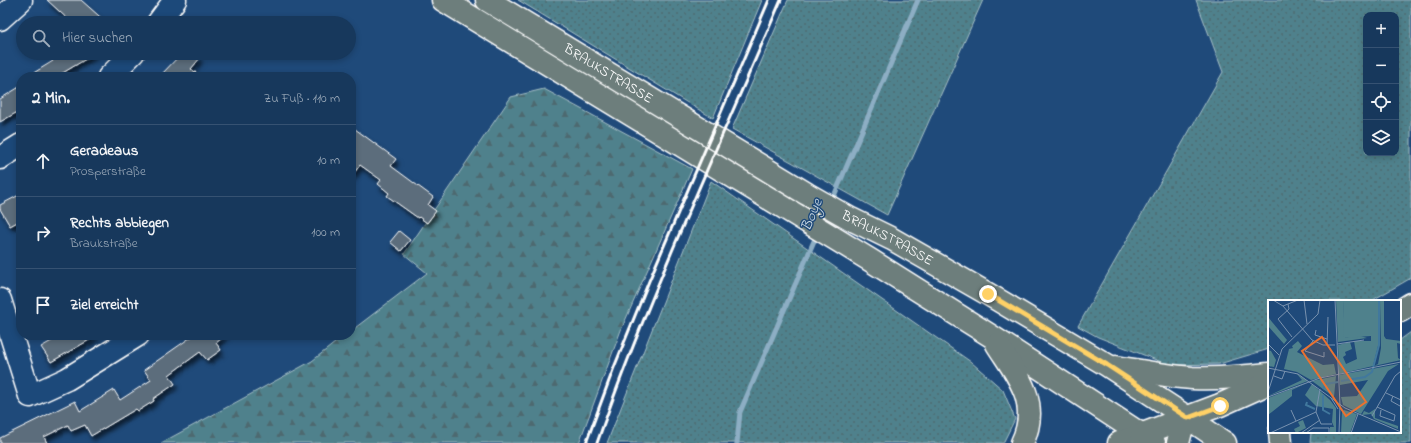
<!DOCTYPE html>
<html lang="de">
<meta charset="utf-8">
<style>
body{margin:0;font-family:"Indie Flower",sans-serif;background:#203f62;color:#f1f3f6}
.controls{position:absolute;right:12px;top:12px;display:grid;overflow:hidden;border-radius:8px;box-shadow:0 2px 6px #0003}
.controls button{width:36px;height:36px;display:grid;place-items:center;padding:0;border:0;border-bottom:1px solid #365272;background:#17385c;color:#f1f3f6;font:20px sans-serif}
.stop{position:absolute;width:12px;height:12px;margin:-9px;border:3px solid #ffd166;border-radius:50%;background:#fff}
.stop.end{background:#ffd166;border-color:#fff;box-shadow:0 1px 4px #0008}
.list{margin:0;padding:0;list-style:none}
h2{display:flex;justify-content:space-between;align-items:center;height:52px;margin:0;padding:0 16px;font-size:17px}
h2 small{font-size:13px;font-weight:400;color:#9eacbb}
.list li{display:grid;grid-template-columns:26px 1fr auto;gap:12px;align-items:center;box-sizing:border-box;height:72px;padding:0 16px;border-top:1px solid #365272}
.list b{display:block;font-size:15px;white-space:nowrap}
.list p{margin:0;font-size:13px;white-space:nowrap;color:#9eacbb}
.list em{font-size:13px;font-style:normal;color:#9eacbb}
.icon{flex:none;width:22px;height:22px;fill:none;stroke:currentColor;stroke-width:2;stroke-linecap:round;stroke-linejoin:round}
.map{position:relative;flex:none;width:1411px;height:443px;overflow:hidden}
.search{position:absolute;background:#17385c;box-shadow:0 2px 6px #0003;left:16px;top:16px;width:340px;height:44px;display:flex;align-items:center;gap:10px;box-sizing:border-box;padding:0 14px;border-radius:22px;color:#9eacbb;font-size:15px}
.panel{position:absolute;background:#17385c;box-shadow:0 2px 6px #0003;left:16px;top:72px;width:340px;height:268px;border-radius:16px}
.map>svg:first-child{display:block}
.grass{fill:url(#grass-dots);stroke:#a7c0c6;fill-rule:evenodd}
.forest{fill:url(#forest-firs);stroke:#a7c0c6}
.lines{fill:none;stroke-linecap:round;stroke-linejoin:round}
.stream{stroke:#8daec4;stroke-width:5}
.building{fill:#5c6d7c;stroke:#fff;filter:url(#shadow)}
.minor-casing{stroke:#fff;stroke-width:25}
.major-casing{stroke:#fff;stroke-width:25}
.highway-casing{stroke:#fff;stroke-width:25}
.minor{stroke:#1f4a7a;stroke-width:22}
.major{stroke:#6d7e7c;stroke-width:22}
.highway{stroke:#6d7e7c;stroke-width:22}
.rail{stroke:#fff;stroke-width:3}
.route{stroke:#ffd166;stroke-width:5}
.labels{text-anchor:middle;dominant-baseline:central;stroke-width:3;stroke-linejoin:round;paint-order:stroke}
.street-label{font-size:14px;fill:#fff;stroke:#1f4a7a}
.water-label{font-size:15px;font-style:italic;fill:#d0dde6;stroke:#1f4a7a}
.inset-river{fill:none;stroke:#41789d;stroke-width:2}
.inset-road{fill:none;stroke:#7992af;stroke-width:1}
.view{fill:#eb7230;fill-opacity:0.15;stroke:#eb7230;stroke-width:2}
.inset-edge{fill:none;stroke:#fff;stroke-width:2}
</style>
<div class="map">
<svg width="1411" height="443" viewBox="0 0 1411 443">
<defs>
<pattern id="grass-dots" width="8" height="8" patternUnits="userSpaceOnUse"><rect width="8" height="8" fill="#4f818c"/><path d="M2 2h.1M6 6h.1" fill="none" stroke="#4e696f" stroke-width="1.8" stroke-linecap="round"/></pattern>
<pattern id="forest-firs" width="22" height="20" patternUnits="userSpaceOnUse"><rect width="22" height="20" fill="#4f818c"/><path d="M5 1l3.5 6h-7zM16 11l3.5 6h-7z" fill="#4e696f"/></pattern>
<filter id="shadow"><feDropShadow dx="2.5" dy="4.5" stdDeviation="2" flood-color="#0009"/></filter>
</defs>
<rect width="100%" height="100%" fill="#1f4a7a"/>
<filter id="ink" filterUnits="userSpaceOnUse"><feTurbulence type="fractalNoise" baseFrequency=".025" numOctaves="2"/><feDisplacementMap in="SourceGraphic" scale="8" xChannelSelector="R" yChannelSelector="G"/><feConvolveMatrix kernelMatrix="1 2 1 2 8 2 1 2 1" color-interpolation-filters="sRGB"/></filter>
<g filter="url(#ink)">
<g class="grass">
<polygon points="518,0 762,0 713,118 691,105"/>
<polygon points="788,0 983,0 887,215 732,129"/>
<path d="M1196,0H1411V278L1371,301H1269V349L1219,364L1169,365L1098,337L1078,326L1223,72ZM1366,15H1396V153H1366Z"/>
<polygon points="711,181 971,362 1003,390 1015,419 1003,443 607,443"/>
<polygon points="1411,332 1411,443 1310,443 1311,432 1400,432 1400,340"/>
</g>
<polygon class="forest" points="544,89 692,169 621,330 579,443 161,443 312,361 345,335 351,335 351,331 427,273 404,254 511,97"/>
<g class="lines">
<g class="stream">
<polyline points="831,203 918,0"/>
<polyline points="737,443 740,412 817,234"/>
</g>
</g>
<g class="building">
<polygon points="47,0 81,0 107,23 72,23"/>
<polygon points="58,53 96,53 56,77 27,77 53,61 51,58"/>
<polygon points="182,53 192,53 200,58 191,69 202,77 159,77"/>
<polygon points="21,86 21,110 0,122 0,99"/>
<polygon points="351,126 396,159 391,166 433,197 428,205 436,211 427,223 419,217 418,218 387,196 389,193 378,184 381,180 360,165 351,177"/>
<polygon points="21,194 21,220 10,226 0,209 0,205"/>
<polygon points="399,231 410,240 401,251 390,242"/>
<polygon points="62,335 98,335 51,362 41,347"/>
<polygon points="194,335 226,335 216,343 221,350 207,360 200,352 185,363 169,375 175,384 153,399 154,401 138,411 136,409 91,436 85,425 71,431 68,425 44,437 47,443 0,443 0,438 75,401 80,411 114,390 120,400 151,380 144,370"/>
</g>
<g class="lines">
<defs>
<g id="minor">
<polyline points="0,19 21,0"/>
<polyline points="158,23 175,0"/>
<polyline points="109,77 133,53"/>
<polyline points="0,158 21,145"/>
<polyline points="0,300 30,396 67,379 138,335"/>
</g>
<g id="major">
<polyline points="443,0 870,260 991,336 1142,435"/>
<path id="s1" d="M487,0L807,194L851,219L892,239L988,294L1107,365L1188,418"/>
<polyline points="1400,311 1411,304"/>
<path d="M997,344C1018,377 1041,402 1022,443"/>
<path d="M1116,367C1141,371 1167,376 1192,378C1218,379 1243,377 1269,374"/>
<polyline points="1119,443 1220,405 1269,383"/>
</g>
<g id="highway">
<polyline points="1280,432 1281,443"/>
<polyline points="1142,435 1154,443"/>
<polyline points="1178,443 1181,431 1188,418 1225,443"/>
</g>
</defs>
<use href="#minor" class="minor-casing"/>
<use href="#major" class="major-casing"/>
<use href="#highway" class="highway-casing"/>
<use href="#minor" class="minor"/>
<use href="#major" class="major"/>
<use href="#highway" class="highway"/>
<g class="rail">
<polyline points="586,443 613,370 649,281 769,0"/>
<path d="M597,443C650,292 718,147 781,0"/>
</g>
</g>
</g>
<g class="lines" filter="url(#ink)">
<polyline class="route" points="988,294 1107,365 1188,418 1220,406"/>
</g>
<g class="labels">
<g class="street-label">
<text stroke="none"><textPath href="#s1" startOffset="142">BRAUKSTRASSE</textPath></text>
<text stroke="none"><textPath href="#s1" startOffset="466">BRAUKSTRASSE</textPath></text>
</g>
<g class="water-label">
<text transform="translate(812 215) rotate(-67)">Boye</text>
</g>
</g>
<g transform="translate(1268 300)">
<rect width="133" height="133" fill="#1f4a7a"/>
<path d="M68,0H75L77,38L89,35L99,38L70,42ZM103,0H110L111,42L105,66L71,74L70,45L82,42L84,49L77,52L78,55L75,57L78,64L89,59L86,41H103ZM131,64L120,71L93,114L75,105L73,97L89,96L100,80L72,85L71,75ZM28,73L40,81L0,96L34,80ZM68,76L66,97L44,81L53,79ZM41,82L24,90V96L0,115V98ZM44,84L62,100L68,108V133H62V127H66L64,122L65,109L48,106L37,95ZM107,109V118L130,126V129L106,119L103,114L94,115L96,111L101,113ZM76,110L89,114L82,133H73L74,112Z" fill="#4f818c"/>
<path d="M112,0H116V36L118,39L133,41V44L129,43L130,58L133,60L106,66L110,64L113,48ZM30,41L34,46L29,52L55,65L66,64L68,74L43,80L29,72L16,69L21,49L25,48L24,46ZM0,50L3,51L8,60L6,67L0,66ZM35,120L38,128L28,133L26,129L32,126L30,122Z" fill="#4f818c"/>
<path d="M75,0H103V36L76,38Z" fill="#4f818c"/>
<path d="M0,17L19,40L16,44L0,26Z" fill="#4f818c"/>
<path class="inset-river" d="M73,81L97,77L104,72L111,45V0M55,89L58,84L70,82M55,95V110L62,114M39,102L38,105L47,109"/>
<path class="inset-road" d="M5,0L15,6L44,40L55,45H67M36,0L39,24M67,0L72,105M20,4L21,9L10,19L24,37M15,6L30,0M48,30L47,35L59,39M45,41L37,51L56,57V52M0,44L11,55M69,44L96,40M59,45L60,17M0,68L30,74L77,108L133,132M6,76L14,79L17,71M0,92L14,49L50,14L52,0M118,93L133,100M125,96L123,101L132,106M0,97L52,78L133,62M63,98L70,109M70,106L72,105L71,133M109,107L127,115M23,110L28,121M113,110L112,116L126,121L127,115M48,112L53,124H64M104,116L127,76L133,71M2,133L48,112L52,89M33,133L52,120M38,133L45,128H61V133M83,133L90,114"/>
<path class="view" d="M54,37L98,102L78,116L34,51Z"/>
<rect width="133" height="133" class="inset-edge"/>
</g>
</svg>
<div class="controls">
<button>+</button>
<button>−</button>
<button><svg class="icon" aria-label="locate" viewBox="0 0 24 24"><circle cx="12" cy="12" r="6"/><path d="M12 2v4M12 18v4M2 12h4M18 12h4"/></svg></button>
<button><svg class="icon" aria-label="layers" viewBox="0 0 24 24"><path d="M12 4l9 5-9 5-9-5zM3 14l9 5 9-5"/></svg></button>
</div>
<div class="stop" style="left:1220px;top:406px"></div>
<div class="stop end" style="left:988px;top:294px"></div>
<div class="search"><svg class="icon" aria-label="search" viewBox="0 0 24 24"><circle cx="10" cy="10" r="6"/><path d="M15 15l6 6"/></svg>Hier suchen</div>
<section class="panel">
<h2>2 Min.<small>Zu Fuß · 110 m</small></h2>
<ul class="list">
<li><svg class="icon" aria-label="ahead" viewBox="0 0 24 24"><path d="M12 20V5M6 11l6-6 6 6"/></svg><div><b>Geradeaus</b><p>Prosperstraße</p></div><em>10 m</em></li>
<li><svg class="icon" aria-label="right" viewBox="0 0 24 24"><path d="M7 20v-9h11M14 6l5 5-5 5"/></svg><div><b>Rechts abbiegen</b><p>Braukstraße</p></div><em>100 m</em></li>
<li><svg class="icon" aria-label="arrive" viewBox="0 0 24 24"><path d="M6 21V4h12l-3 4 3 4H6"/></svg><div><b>Ziel erreicht</b></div></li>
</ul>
</section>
</div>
